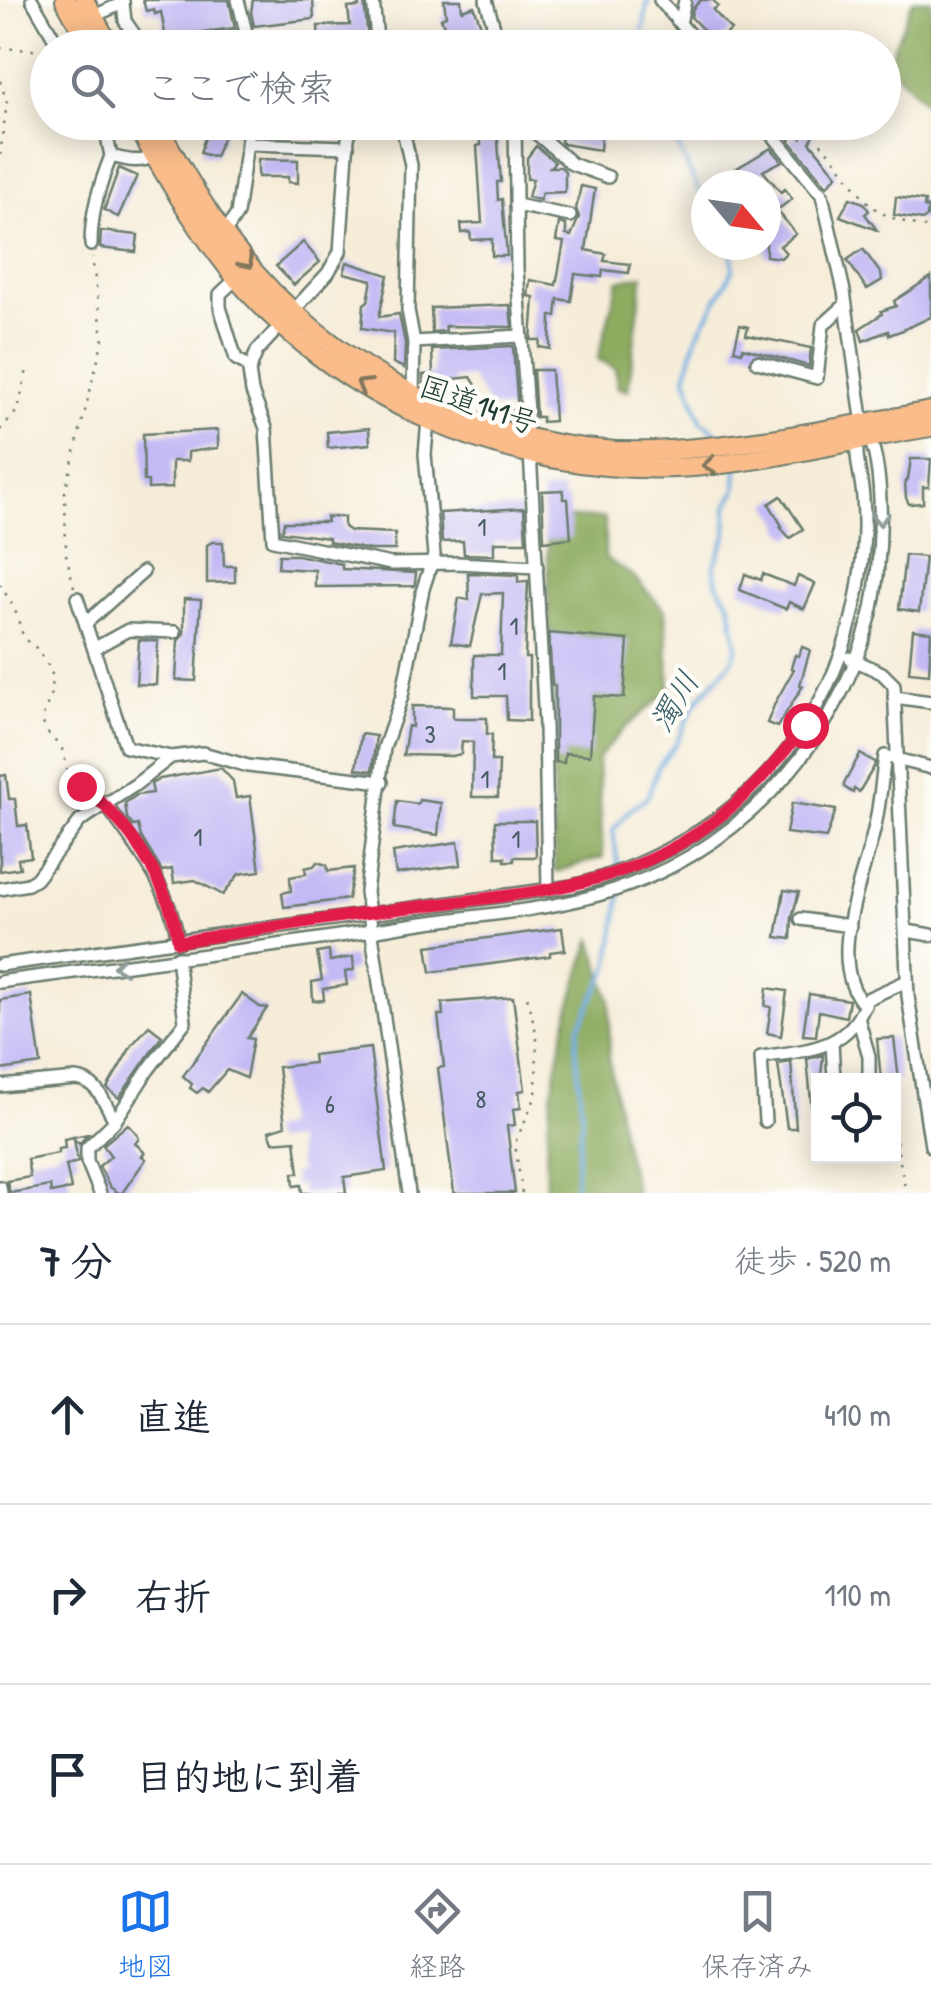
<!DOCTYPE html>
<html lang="ja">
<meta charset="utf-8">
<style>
body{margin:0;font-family:"Patrick Hand","Klee One",sans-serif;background:#f6f6f7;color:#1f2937}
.controls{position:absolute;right:30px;bottom:30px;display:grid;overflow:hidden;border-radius:0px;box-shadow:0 5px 25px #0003}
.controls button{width:90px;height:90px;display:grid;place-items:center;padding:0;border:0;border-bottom:2px solid #e0e1e3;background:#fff;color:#1f2937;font:50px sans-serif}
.compass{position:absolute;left:691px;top:170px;width:90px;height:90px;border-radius:50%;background:#fff;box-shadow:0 5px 25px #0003;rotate:119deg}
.stop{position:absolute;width:30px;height:30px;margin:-22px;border:8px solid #e11d48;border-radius:50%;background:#fff}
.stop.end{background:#e11d48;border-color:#fff;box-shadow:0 2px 10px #0008}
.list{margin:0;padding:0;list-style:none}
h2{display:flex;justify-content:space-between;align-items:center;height:130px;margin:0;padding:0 40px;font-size:42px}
h2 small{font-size:32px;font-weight:400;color:#747a83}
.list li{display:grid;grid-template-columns:65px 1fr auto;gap:30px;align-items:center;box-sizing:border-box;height:180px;padding:0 40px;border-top:2px solid #e0e1e3}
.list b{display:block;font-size:38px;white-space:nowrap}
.list em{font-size:32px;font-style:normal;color:#747a83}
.icon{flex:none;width:55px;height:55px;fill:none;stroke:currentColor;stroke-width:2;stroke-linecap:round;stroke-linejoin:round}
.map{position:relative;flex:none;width:931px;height:1193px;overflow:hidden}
.search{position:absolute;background:#fff;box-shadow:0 5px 25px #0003;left:30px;right:30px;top:30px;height:110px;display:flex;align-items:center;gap:25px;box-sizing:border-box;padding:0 35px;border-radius:55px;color:#747a83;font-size:38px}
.sheet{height:670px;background:#fff}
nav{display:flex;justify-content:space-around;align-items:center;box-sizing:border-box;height:140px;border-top:2px solid #e0e1e3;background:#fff;font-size:28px;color:#747a83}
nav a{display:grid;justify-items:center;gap:5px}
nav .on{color:#1a73e8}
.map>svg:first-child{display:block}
.forest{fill:#8eac60;stroke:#56744a;stroke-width:2.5}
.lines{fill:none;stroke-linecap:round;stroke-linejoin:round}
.stream{stroke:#6dade1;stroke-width:4}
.building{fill:#c3b9f5}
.minor-casing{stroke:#6a7b6e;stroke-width:16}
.highway-casing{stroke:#6a7b6e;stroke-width:22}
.path{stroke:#6a7b6e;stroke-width:2.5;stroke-dasharray:2.5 8;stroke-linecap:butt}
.minor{stroke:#fff;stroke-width:11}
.highway{stroke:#f9bc8a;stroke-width:18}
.oneway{stroke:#81765b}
.oneway2{stroke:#8f9e9a}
.route{stroke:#e11d48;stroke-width:12}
.labels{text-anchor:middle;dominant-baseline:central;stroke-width:9;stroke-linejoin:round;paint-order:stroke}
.number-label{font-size:25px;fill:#485c64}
.street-label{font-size:30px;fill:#1f3d34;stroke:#fdfcf7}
.water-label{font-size:32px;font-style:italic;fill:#365f68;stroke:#fdfcf7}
</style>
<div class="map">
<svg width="931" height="1193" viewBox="0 0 931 1193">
<rect width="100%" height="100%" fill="#fdfcf7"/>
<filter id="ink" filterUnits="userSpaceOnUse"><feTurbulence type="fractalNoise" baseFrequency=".01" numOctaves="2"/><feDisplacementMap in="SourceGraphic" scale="20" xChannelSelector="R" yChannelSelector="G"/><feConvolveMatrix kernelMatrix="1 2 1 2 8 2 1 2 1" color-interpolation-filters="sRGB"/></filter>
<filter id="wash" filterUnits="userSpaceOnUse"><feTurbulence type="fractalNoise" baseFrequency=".0048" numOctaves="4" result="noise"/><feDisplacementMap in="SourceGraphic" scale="40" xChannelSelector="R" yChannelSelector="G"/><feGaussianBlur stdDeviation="2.25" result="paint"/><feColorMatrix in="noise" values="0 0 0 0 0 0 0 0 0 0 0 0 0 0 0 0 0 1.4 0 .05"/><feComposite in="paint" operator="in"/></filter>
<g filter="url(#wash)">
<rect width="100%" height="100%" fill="#f6edd9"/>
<g class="forest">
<polygon points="913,0 931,0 931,109 887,63"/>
<polygon points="643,275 628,390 618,388 615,368 598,359 618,281"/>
<polygon points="547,518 605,518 605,558 633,576 665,611 670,690 626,727 598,758 603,857 555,872"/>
<path d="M592,939L610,1001L609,1058L622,1135L636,1193H546C543,1114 563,1014 592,939Z"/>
</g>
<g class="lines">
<g class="stream">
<polyline points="640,48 648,0"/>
<polyline points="667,122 697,187 706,197"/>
<polyline points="725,439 701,421 686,377 696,338 733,270 732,245"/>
<polyline points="620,882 613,830 630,810 648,796 658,767 676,744 696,702 732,661 737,647 730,603 717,584 714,567 726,537 727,507 736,490 737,466"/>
<polyline points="574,1193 582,1117 576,1046 579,1027 609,967 621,892"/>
</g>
</g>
<g id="blocks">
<g class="building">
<polygon points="143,0 229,0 235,28 188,34 182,39 181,48 178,48 177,42 167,44 161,12 155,14 154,9 146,11"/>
<polygon points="253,0 313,0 314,19 254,26 251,12"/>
<polygon points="358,0 364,0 369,48 357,48 357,45 319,48 318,26 350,25 348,8 359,7"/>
<polygon points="444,0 461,0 462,10 474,6 489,48 432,48 432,44 449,40 441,18 446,16"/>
<polygon points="701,0 713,0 718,6 713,10 731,30 712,48 702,35 705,32 691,17 693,8"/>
<polygon points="210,122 229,122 215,157 200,153"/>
<polygon points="563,122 602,122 600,150 563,144 561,142"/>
<polygon points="785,122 821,122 810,142 837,175 827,186 789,140 801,131"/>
<polygon points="497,127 501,182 497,182 498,200 502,199 507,256 492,256 492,239 471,240 470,232 462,233 461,224 482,223 477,146 481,145 480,129"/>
<polygon points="536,146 555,162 550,167 561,167 565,171 565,192 542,193 540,200 528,197 533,179 527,179 527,158"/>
<polygon points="771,148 782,161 763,171 781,192 785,189 792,199 777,210 796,234 780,246 786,253 781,258 766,256 766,185 729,185 738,178 732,171"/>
<polygon points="258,159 298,160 298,183 288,182 288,177 258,177"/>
<polygon points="119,168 137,176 118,217 104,210"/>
<polygon points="581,186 595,189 586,250 606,254 604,261 630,264 629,273 603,270 602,277 575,274 571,301 558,299 556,316 551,316 550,349 539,347 540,340 531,340 534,297 528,296 530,280 556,285 564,242 556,241 559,223 566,225 566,235 571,236 579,217 576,209"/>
<polygon points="896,197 925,201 924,207 928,208 927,217 922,220 894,215"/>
<polygon points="850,198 864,203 869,211 865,214 877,230 840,216"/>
<polygon points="101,231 138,235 136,252 100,248"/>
<polygon points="303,242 320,262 294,285 276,266"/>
<polygon points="863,249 881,274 882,280 867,289 847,260"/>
<polygon points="347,262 388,275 379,317 399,314 405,343 404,368 393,363 394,333 362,328 364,304 368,301 372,280 344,273"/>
<polygon points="931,277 931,317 903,330 889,335 888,331 863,341 859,329 882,314 881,311 896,306 894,301"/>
<polygon points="510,305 512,327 445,326 446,331 432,332 431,308"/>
<polygon points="740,325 748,327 746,335 811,348 809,366 743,348 742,352 734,350"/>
<polygon points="513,346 518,412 489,406 471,377 453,379 454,385 436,387 436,382 423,383 423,375 433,374 432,350"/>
<polygon points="533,370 551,370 554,421 542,422 542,417 536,417"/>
<polygon points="369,428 370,444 328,448 327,432"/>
<polygon points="218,430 218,448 188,452 188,461 172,461 172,488 148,489 148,481 144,481 143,434"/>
<polygon points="911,459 931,459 929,487 923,487 923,503 909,504 906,498 905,483 908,479"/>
<polygon points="563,490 563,499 568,499 571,538 544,541 542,491"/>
<polygon points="781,496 803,529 790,538 780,527 782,526 769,504"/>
<polygon points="524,508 526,542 494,542 494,555 464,554 463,541 442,542 440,513"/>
<polygon points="326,517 344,517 344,527 350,531 395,533 395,550 370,550 329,542 329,538 282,532 284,522 327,522"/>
<polygon points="212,542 223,542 224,566 235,566 235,582 207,583 207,545"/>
<polygon points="279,555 297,555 342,564 342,569 416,573 415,583 414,586 315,587 315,570 278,568"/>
<polygon points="905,555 925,557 919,612 899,609"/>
<polygon points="468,573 518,575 518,582 528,581 525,658 529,658 529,721 507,720 506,696 474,696 474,655 501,655 503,593 482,594 470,646 451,643 459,598 469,600"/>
<polygon points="745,574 761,580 763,574 794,586 798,576 815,584 804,609 789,602 786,609 740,590"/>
<polygon points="184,599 201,600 196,681 176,680 178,641 184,633"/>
<polygon points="913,630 931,632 929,674 909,672"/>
<polygon points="549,633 628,640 624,698 594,696 590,755 565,753 564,763 555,762 555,686 552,685"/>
<polygon points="139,640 158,641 156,685 136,684"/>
<polygon points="802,647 810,650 800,685 803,686 777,727 767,723 775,703 794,669 791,668 795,655 799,656"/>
<polygon points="412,706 453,707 453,718 487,718 487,734 492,734 491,761 499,761 498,797 472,797 473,742 462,741 461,754 452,756 403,755 408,726 412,727"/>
<polygon points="361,734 376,736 372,771 356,769"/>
<polygon points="860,754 875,762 874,767 859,792 854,789 853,793 844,787 844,784"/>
<polygon points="221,768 233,781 236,798 250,796 260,871 239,874 223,895 195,880 174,883 172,869 162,871 141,837 138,825 133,826 127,818 125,803 137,795 153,793 151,784 160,779"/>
<polygon points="6,775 9,799 15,799 18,826 27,825 31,857 18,859 20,868 0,871 0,776"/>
<polygon points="419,800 441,803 438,835 394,828 397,801 418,804"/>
<polygon points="792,803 836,810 826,838 786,833"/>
<polygon points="495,821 535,821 536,857 514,857 514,861 505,861 505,857 496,857"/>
<polygon points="458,842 461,865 396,874 393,852"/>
<polygon points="317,862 327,865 328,871 354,868 348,899 284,907 282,893 291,891 290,877 306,874 305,868 314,866"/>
<polygon points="784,890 799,892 792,917 791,939 776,937"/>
<polygon points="562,928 565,950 550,952 550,956 431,972 427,946"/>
<polygon points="329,951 330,961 353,957 354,970 345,972 347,985 323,989 324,1000 313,1001 312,982 322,980 317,953"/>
<polygon points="767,988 787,991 781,1036 767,1033 771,1007 765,1006"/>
<polygon points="242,994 260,1007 267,1008 247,1038 253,1039 246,1078 227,1070 208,1092 203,1088 197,1093 190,1088 192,1084 183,1076"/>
<polygon points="809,994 849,1000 846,1017 819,1011 816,1036 803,1035"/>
<polygon points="31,995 41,1064 0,1070 0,1000"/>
<polygon points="513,997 525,1090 519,1091 521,1108 513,1109 515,1125 507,1126 515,1193 454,1193 438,1068 444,1067 438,1015 443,1015 442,1003"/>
<polygon points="149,1026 162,1036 119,1098 107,1088 132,1045"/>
<polygon points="894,1038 899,1080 881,1080 877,1039"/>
<polygon points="370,1048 386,1171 344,1177 346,1193 302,1193 301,1185 294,1186 293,1173 299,1173 295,1140 273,1142 269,1131 285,1126 278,1067 314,1063 313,1055"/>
<polygon points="823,1055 818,1110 812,1111 807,1059"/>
<polygon points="791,1062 796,1128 787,1128 778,1064"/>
<polygon points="128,1124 137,1134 139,1139 135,1143 145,1153 142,1156 146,1159 122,1193 119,1193 110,1187 99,1166 111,1156 103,1145"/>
<polygon points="88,1134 79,1144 74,1139 78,1162 66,1165 71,1189 51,1193 50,1186 10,1193 7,1181 30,1177 27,1159 58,1153 58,1149 65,1148 64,1139"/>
</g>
</g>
</g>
<g filter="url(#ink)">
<use href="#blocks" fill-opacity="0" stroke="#6a7b6e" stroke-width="2.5"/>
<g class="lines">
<defs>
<g id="minor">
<polyline points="32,0 60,48"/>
<polyline points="238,0 250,48"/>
<polyline points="373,0 378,48"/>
<polyline points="486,0 500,48"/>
<polyline points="660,0 701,48"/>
<polyline points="123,3 125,21 144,48"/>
<polyline points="94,16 123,3 123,0"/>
<polyline points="680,24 685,0"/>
<polyline points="191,48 190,43 248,36"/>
<path d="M104,122L111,156C127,160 139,164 154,156"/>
<polyline points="401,122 411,165 408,310 414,342 413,393"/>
<polyline points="515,122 517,269 527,412 526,436"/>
<polyline points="523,122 572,164 608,177"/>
<polyline points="248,144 348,147"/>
<polyline points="516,205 570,216"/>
<polyline points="224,234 237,214 250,122"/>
<path d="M91,245C91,212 99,187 111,156"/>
<polyline points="237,278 220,294 220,307 236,359 251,367"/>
<polyline points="293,311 328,273 340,252 348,138 353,122"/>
<polyline points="281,325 257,351 249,371 252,392 266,428 273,540 391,564 457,563 537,567"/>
<polyline points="414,342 520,336"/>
<polyline points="757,362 817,378 823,325 844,306"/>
<polyline points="530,452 545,725 548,890"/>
<polyline points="77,598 126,747 171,757"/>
<polyline points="86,623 143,572"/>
<polyline points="95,648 128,630 175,632"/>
<polyline points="850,658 882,673 894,685 908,996 931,1146"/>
<polyline points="894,697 931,702"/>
<path d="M104,802C135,846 171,887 178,942"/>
<polyline points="0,889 28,884 36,879 80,821 135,785 171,757 203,753 248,766 382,782"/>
<polyline points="801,919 850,926"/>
<polyline points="907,931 931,935"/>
<path d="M0,965L573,886C725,847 839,734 860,575C864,550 865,523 863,498C862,478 854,457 858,438"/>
<path d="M0,982C129,964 260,950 389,928C458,916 530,914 598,895C731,859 835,750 870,617C881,573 889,463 863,425L844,291L822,195L762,122"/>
<path d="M865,1006C825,963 862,882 873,834C880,808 881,782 885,756L931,768"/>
<polyline points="859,1021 869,1056 869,1080"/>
<polyline points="832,1042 834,1080"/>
<path d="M0,1086L76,1079C98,1081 105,1104 115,1121"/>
<path d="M765,1121L761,1057C807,1050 850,1050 867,999L907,981"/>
<polyline points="0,1187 1,1193"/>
<polyline points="100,1193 87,1161 87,1148 115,1121 148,1070 185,1022 177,957"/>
<polyline points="409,1193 366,892 384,748 402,696 423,589 434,555 425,454 428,420"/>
</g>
<g id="highway">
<polyline points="65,0 92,48"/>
<polyline points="84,0 111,48"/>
<path d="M135,122C164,173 193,223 229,269C333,400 511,475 677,468C763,464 846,440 931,427"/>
<path d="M155,122C179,163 203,207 232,245C327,370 494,457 653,451C747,447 839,427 931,411"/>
</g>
</defs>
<use href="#minor" class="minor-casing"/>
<use href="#highway" class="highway-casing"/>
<g class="path">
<polyline points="0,48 46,51"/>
<polyline points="0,81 7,102 0,155"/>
<path d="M790,137C800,138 812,138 821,144C834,153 855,191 872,206C888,220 911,223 931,229"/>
<polyline points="0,430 18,410 28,365"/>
<polyline points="0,584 15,610 24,639 36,648 52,671 51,693 42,720 46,731 62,749 69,775 93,795"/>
<polyline points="74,587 66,554 65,492 103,338 92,257"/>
<polyline points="894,1131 906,1193"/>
<polyline points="522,1193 515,1143 536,1096 537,1036 527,996"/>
</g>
<use href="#minor" class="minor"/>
<use href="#highway" class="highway"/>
</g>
<defs><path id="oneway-chevron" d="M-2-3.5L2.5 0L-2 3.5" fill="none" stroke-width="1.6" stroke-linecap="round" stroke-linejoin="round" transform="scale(2.5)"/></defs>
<g class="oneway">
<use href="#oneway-chevron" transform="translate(247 262) rotate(49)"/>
<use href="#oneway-chevron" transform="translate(363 385) rotate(-149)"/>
<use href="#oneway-chevron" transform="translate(709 465) rotate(175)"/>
</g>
<g class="oneway2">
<use href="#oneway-chevron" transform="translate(880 519) rotate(88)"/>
<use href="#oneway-chevron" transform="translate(120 966) rotate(172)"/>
</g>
</g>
<g class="lines" filter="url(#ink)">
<path class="route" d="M81,786C127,819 171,886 178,942C249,931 320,919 390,910C576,887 685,889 805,725"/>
</g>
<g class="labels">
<g class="number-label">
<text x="482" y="527">1</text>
<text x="514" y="626">1</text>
<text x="502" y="671">1</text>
<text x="430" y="734">3</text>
<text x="485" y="779">1</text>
<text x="198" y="837">1</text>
<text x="516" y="839">1</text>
<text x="481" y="1099">8</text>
<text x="330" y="1104">6</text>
</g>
<g class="street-label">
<text transform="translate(479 404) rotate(19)">国道141号</text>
</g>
<g class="water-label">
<text transform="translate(674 701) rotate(-59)">濁川</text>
</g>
</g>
</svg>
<div class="controls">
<button><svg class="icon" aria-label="locate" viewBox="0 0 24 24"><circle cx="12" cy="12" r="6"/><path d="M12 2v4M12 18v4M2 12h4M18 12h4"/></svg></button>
</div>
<svg class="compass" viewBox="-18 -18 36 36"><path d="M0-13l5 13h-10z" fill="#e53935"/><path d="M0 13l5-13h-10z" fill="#747a83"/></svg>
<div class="stop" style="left:805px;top:725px"></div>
<div class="stop end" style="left:81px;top:786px"></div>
<div class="search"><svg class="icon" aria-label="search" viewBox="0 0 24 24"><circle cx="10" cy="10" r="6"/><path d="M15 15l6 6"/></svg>ここで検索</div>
</div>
<section class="sheet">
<h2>7 分<small>徒歩 · 520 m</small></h2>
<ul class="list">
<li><svg class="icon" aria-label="ahead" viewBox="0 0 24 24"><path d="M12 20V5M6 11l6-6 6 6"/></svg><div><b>直進</b></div><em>410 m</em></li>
<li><svg class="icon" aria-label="right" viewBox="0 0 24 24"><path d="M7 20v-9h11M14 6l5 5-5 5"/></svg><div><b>右折</b></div><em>110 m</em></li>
<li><svg class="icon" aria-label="arrive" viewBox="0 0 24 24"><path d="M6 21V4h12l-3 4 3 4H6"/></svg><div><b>目的地に到着</b></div></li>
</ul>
</section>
<nav>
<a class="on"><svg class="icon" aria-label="map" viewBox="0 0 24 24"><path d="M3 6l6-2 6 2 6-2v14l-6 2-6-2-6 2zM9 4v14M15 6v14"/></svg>地図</a>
<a><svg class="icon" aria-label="directions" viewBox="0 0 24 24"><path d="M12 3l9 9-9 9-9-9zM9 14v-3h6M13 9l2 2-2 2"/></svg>経路</a>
<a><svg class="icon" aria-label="saved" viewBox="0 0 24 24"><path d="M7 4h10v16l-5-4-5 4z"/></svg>保存済み</a>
</nav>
